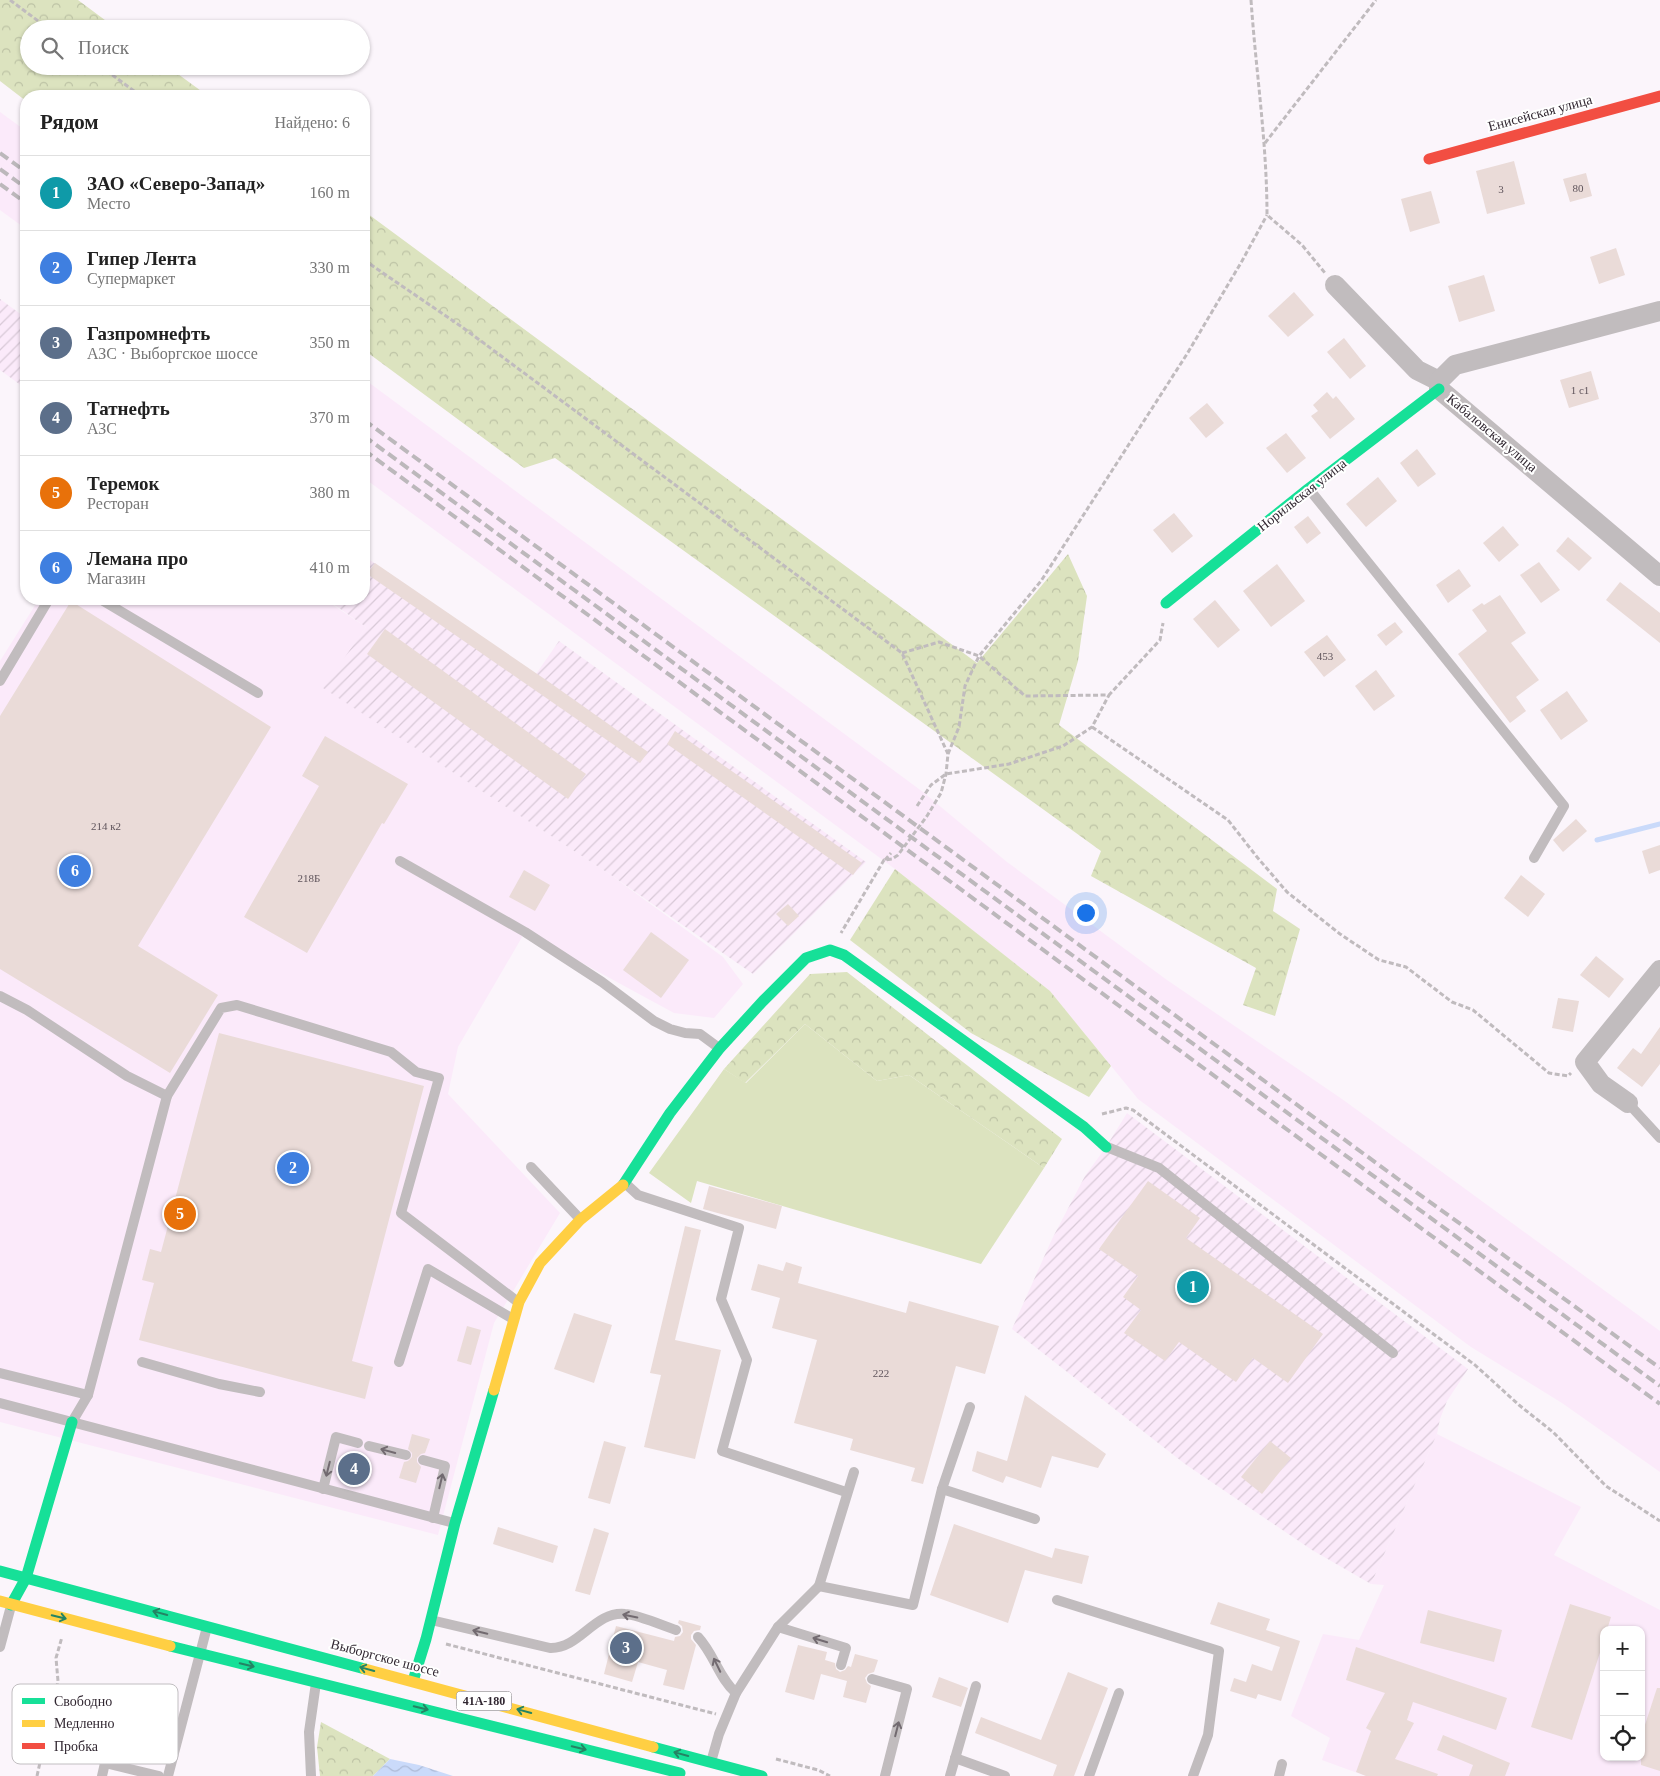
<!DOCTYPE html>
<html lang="ru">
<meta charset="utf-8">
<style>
body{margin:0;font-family:Georgia,serif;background:#f2f2f2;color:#222}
.controls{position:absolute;right:15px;bottom:15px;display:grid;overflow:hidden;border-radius:10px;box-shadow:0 1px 4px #0004}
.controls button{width:45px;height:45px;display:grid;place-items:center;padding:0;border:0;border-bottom:1px solid #e0e0e0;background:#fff;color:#222;font:25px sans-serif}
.you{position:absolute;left:1085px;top:912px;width:18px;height:18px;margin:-12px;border:4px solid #fff;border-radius:50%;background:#1a73e8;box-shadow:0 0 0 8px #1a73e833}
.badge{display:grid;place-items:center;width:32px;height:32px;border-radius:50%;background:#786f78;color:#fff;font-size:16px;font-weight:700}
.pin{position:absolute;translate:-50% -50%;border:2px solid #fff;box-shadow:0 1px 5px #0006}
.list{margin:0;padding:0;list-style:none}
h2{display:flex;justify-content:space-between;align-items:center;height:65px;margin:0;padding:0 20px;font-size:21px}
h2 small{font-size:16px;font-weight:400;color:#767676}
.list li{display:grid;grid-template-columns:32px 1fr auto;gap:15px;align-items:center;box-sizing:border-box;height:75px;padding:0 20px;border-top:1px solid #e0e0e0}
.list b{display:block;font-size:19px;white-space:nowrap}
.list p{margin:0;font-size:16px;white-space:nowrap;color:#767676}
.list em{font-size:16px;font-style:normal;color:#767676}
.icon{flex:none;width:28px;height:28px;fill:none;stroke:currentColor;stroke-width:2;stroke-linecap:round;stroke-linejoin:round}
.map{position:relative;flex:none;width:1660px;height:1776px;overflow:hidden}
.search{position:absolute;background:#fff;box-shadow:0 1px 4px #0004;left:20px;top:20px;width:350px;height:55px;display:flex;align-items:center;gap:12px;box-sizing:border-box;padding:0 18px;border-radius:28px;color:#767676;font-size:19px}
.panel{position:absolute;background:#fff;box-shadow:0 1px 4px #0004;left:20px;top:90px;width:350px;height:515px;border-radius:20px}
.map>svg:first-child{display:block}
.built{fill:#fbeafa;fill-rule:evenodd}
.industrial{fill:url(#industrial-furrows)}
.grass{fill:#dce3bf}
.forest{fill:url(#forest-crowns)}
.water{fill:url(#water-waves)}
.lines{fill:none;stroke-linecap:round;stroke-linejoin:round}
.stream{stroke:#cadafa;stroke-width:5}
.building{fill:#eadbd8}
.path{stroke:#c0bbbe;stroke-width:3;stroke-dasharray:5 2.5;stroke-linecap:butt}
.lane{stroke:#c1bcbe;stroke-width:10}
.street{stroke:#c1bcbe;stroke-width:20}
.fast{stroke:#16e098;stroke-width:11}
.slow{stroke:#ffcf43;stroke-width:11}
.jam{stroke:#f24e42;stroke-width:11}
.rail{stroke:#bcb8bb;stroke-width:4;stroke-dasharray:10 5;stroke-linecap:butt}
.oneway{stroke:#726a70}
.oneway2{stroke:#248464}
.labels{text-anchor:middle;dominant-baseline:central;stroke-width:4;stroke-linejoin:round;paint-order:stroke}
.number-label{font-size:11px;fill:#5f545b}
.shield{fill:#fff;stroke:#6f686f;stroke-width:1}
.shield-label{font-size:12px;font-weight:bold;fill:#312731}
.street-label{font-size:14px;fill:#312731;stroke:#fff}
.key{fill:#fff;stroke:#c1bec1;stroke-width:1}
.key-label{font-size:14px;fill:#312731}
</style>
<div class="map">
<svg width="1660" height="1776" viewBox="0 0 1660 1776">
<defs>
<pattern id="industrial-furrows" width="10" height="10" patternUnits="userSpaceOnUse" patternTransform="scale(1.25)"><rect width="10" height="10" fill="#fbeafa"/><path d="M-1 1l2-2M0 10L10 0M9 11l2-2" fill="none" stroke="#d8c9d7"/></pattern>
<pattern id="forest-crowns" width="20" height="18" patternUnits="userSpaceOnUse" patternTransform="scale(1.25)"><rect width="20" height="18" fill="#dce3bf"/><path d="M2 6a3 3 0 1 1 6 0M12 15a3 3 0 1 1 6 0" fill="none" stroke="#bdc3a5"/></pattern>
<pattern id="water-waves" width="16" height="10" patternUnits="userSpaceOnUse" patternTransform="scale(1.25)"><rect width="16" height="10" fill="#cadafa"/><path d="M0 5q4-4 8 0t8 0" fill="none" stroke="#aebbd7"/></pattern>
</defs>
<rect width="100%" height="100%" fill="#fbf5fb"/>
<g class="built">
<polygon points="0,112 26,131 26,229 0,210"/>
<polygon points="364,379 923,792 1007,862 1167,980 1342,1099 1660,1331 1660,1472 1562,1403 1471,1347 1138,1099 1050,991 895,869 364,478"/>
<polygon points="39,599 324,599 366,627 324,688 608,873 723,957 743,984 714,1018 674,1013 525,932 458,1047 448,1094 560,1213 494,1323 438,1535 0,1422 0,661"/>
<path d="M1437,1434L1581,1507L1554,1555L1660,1610V1776H1366L1322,1760L1330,1738L1291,1716L1323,1634L1359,1640L1384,1585L1371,1584ZM1604,1630H1641V1757H1604Z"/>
</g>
<g class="industrial">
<polygon points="0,299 26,318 26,389 0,370"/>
<polygon points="364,556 536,674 559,641 866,862 753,974 608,873 323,688 366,627 326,599 364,599"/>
<polygon points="1127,1113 1468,1369 1447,1401 1440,1419 1437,1434 1371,1584 1312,1550 1185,1464 1012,1329 1052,1239 1085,1176 1106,1147"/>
</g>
<polygon class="grass" points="805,1024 877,1081 909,1075 1044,1168 981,1264 697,1181 691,1203 649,1173 724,1069 746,1083"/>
<g class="forest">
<polygon points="0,0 78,0 117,29 29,29 29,66 167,66 208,96 26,96 26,101 0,81"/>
<polygon points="364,211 977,663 1068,554 1087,596 1078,661 1059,725 1277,889 1273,911 1300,929 1275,1016 1243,1005 1256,968 1091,876 1101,851 555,458 524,468 364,350"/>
<polygon points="895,869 1050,991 1111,1066 1089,1097 971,1033 850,940"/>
<polygon points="847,972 1062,1139 1044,1168 909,1075 877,1081 805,1024 745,1083 724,1069 810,974"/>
<polygon points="321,1722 390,1759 373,1776 320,1776 317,1747"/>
</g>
<polygon class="water" points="390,1759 419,1765 453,1776 373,1776"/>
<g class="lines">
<polyline class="stream" points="1597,840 1660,824"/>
</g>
<g class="building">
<polygon points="1514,161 1525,204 1487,214 1476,171"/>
<polygon points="1586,173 1592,196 1570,202 1563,179"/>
<polygon points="1431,191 1440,223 1410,232 1401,199"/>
<polygon points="1616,248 1625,275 1599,284 1590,257"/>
<polygon points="1484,275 1495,311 1459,322 1448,286"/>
<polygon points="1294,292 1314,315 1288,337 1268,316"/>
<polygon points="1344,338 1366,366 1350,379 1327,352"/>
<polygon points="1591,371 1599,399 1569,408 1560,380"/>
<polygon points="1327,392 1333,399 1336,396 1355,419 1330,439 1311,416 1318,411 1313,405"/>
<polygon points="1207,403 1224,423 1206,438 1189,418"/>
<polygon points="1286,433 1306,458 1287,473 1266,448"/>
<polygon points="1417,449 1436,474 1418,487 1400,463"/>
<polygon points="1378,477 1397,501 1366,527 1346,504"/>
<polygon points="1174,513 1193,536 1172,553 1153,530"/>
<polygon points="1308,516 1321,533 1307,544 1294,527"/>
<polygon points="1503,526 1519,545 1499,562 1483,543"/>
<polygon points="1568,537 1592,558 1579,571 1556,551"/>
<polygon points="1539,562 1560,590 1541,603 1520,575"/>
<polygon points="375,563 549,682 648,752 640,763 367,574"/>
<polygon points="1277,564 1305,601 1271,627 1243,591"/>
<polygon points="1459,569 1471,586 1448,603 1436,585"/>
<polygon points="1620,582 1660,613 1660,643 1606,600"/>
<polygon points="1500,595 1526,633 1511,643 1539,680 1516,697 1526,711 1510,723 1458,654 1487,631 1472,610 1482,603 1484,605"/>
<polygon points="1215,600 1240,630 1218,648 1193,619"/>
<polygon points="71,601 271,727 138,946 218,995 170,1073 0,969 0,716"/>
<polygon points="1395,622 1403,632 1386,646 1377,635"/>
<polygon points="385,629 586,774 568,799 367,654"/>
<polygon points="1327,635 1346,660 1324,677 1304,652"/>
<polygon points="1376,670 1395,696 1374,711 1355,686"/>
<polygon points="1567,691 1588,721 1561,740 1540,710"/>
<polygon points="675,731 862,863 853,875 667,744"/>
<polygon points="325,736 408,784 384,824 382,823 307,953 244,917 319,786 302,776"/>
<polygon points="1576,819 1587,831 1563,852 1553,840"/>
<polygon points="1660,845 1660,870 1649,874 1642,851"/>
<polygon points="524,870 550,885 535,911 509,897"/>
<polygon points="1521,875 1545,894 1528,917 1504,898"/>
<polygon points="788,904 799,916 788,926 776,914"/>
<polygon points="651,932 689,960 661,998 623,970"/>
<polygon points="1596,956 1624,979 1609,998 1580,975"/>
<polygon points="1558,998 1579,1001 1573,1032 1552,1028"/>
<polygon points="1660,1027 1660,1064 1642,1087 1617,1068 1633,1048 1641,1054"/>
<polygon points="219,1033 424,1086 352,1361 373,1367 365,1399 139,1340 154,1283 142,1280 150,1249 161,1252"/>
<polygon points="1148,1181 1200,1218 1186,1238 1323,1334 1288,1383 1253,1358 1236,1382 1179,1342 1165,1361 1124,1333 1141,1310 1123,1297 1138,1276 1099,1249"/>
<polygon points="709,1186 782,1206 776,1229 703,1209"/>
<polygon points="685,1226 701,1230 675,1340 721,1350 695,1459 644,1447 661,1375 650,1373"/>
<polygon points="786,1262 802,1267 798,1283 906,1313 909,1301 999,1326 985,1374 956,1366 923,1484 911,1481 915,1468 850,1450 853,1439 794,1423 817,1340 772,1328 780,1298 751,1290 758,1264 783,1271"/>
<polygon points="574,1313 612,1325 594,1383 554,1369"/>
<polygon points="467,1326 481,1330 471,1365 457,1361"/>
<polygon points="1025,1395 1106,1454 1098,1468 1052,1456 1041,1488 1006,1476 1003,1483 972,1471 977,1451 1007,1461"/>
<polygon points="412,1434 430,1439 425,1453 421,1454 417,1458 417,1462 421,1467 416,1483 399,1478 404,1462 408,1461 412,1457 412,1453 408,1449"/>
<polygon points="604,1441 626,1447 610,1504 588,1498"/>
<polygon points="1270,1441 1291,1458 1262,1494 1241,1477"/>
<polygon points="349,1456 366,1460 360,1483 343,1478"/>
<polygon points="954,1524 1052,1558 1055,1548 1089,1556 1082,1584 1025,1570 1008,1623 930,1595"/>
<polygon points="498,1527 558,1546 553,1563 493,1544"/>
<polygon points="594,1528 609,1533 590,1595 575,1591"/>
<polygon points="1218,1602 1270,1619 1266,1630 1300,1641 1281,1701 1258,1694 1256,1699 1230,1691 1234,1678 1246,1682 1252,1664 1272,1671 1280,1647 1210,1624"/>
<polygon points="1570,1604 1611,1617 1607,1630 1604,1630 1604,1640 1572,1740 1531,1727"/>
<polygon points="1428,1610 1502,1630 1494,1662 1420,1643"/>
<polygon points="679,1620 701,1626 700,1630 694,1631 691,1635 691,1639 696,1645 684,1690 663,1685 667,1670 638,1662 632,1682 604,1674 616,1626 674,1641 675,1637 680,1636 683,1632 682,1626 678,1623"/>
<polygon points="798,1645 827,1652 825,1660 835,1663 836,1669 840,1672 845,1670 848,1666 851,1667 855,1654 878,1660 874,1672 868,1674 865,1678 867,1683 871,1686 866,1703 843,1697 847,1681 821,1674 814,1700 785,1692"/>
<polygon points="1356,1647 1507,1698 1496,1730 1413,1702 1407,1720 1414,1723 1395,1759 1438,1774 1437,1776 1366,1776 1356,1772 1371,1731 1366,1728 1385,1693 1346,1680"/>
<polygon points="1068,1672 1108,1688 1074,1776 1053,1776 1057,1765 975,1733 981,1717 1041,1740"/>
<polygon points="939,1677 968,1688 961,1707 932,1697"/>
<polygon points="1657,1688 1660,1688 1660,1771 1641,1765 1641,1737"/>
<polygon points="1443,1735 1510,1763 1505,1776 1469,1776 1473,1765 1437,1750"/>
</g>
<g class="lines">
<g class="path">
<polyline points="10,0 49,29"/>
<path d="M1251,0C1256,72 1267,143 1267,215L1302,245L1325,273"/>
<polyline points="100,66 141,96"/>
<polyline points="1265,143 1376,0"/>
<polyline points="364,260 462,327 902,653 948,754 946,774 941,793 927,816 898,855 892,859 884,860 841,933"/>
<polyline points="902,653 939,642 979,656 1025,696 1109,695 1160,640 1163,623"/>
<polyline points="1092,727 1228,820 1257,857 1287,892 1340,934 1379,960 1406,967 1452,1002 1473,1010 1549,1073 1568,1076 1571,1073"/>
<polyline points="948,754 959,727 965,686 979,656 1041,581 1187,354 1242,261 1267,215"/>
<polyline points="917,806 931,785 946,774 1009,764 1063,746 1092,727 1109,695"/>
<polyline points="885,860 891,853"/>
<polyline points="1102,1114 1126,1108 1133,1110 1475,1365 1519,1405 1553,1432 1606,1486 1660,1521"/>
<polyline points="446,1644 716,1714"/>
<polyline points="776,1759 818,1770 830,1776"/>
<polyline points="37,1776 58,1681 56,1658 62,1637"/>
</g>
<g class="lane">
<polyline points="1309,489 1564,806 1534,858"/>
<polyline points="100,599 258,693"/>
<polyline points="0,681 49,599"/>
<polyline points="400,861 525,932 602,982 654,1021 670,1029 685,1033 700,1034 719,1048"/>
<polyline points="0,996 27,1010 127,1076 167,1096 88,1395 72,1422"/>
<polyline points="167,1096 221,1008 237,1005 391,1052 416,1072 439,1078 401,1213 518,1302"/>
<polyline points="1628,1103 1660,1138"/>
<polyline points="1107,1147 1159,1168 1393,1353"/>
<polyline points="531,1167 580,1219"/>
<polyline points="626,1184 638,1195 739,1228 721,1299 747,1360 722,1451 846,1492"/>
<polyline points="142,1362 219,1384 260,1392"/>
<polyline points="399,1362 428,1269 513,1319"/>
<polyline points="0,1373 88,1395"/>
<polyline points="0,1403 454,1523"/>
<polyline points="369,1446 406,1455"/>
<polyline points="423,1460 445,1466 433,1518"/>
<polyline points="323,1489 336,1437 358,1443"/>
<polyline points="942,1489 1035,1519"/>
<polyline points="819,1586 913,1605 942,1489 970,1407"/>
<polyline points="1057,1600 1219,1651 1208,1735 1193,1776"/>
<path d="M431,1620L550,1648C580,1649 594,1611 625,1614C636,1614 664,1626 676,1630"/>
<polyline points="778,1627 846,1648 841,1665"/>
<path d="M698,1637C714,1654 719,1678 736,1693"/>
<polyline points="0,1647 11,1606"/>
<polyline points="872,1679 907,1689 885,1776"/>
<polyline points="955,1758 1005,1776"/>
<polyline points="711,1762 719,1734 736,1693 778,1627 819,1586 854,1472"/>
<polyline points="102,1776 105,1763 159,1776"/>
<polyline points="168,1776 207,1627"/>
<polyline points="311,1776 309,1732 316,1683"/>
<polyline points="950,1776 976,1686"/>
<polyline points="1089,1776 1119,1693"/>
<polyline points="1279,1776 1282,1764"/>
</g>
<g class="street">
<polyline points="1335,285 1417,370 1439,381"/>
<polyline points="1439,381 1439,389 1660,576"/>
<polyline points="1439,381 1455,365 1660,311"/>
<polyline points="1628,1103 1601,1084 1585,1062 1660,970"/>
</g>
<g class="fast">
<polyline points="1166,603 1308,489 1439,389"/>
<polyline points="623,1185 670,1113 720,1048 763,1001 806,958 830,950 844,955 1084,1127 1106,1147"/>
<polyline points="0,1571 365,1669"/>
<polyline points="11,1605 26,1578 72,1422"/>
<polyline points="170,1646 680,1773"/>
<polyline points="413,1681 426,1639 455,1523 494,1390"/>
<polyline points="653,1747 762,1776"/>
</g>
<g class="slow">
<polyline points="494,1390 519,1302 540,1263 580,1220 623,1185"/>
<polyline points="0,1601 170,1646"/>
<polyline points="365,1669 653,1747"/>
</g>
<polyline class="jam" points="1429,159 1660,96"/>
<g class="rail">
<polyline points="0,153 26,172"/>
<polyline points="0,169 26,188"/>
<polyline points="0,184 26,203"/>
<polyline points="364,420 1398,1179 1660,1368"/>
<polyline points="364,436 1660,1386"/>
<polyline points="364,450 1660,1404"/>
</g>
</g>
<defs><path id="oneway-shaft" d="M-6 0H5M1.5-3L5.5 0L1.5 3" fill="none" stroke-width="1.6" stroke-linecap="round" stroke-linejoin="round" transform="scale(1.25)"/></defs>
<g class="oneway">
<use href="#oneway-shaft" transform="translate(388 1451) rotate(-165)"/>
<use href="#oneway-shaft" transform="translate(328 1469) rotate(104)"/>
<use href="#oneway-shaft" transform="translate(441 1481) rotate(-77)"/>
<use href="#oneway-shaft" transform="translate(630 1616) rotate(-168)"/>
<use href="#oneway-shaft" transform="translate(480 1632) rotate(-167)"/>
<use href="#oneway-shaft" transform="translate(820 1640) rotate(-163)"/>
<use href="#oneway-shaft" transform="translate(717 1665) rotate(-116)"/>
<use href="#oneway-shaft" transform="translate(897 1729) rotate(-76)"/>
</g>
<g class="oneway2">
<use href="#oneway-shaft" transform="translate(160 1613) rotate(-165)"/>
<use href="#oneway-shaft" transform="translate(59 1617) rotate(14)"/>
<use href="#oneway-shaft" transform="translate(247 1665) rotate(13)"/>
<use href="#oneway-shaft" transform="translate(367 1669) rotate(-165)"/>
<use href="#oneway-shaft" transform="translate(421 1708) rotate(14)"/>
<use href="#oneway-shaft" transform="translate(524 1711) rotate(-165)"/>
<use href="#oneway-shaft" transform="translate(579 1748) rotate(14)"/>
<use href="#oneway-shaft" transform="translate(681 1754) rotate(-165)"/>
</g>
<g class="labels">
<g class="number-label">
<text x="1578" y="188">80</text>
<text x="1501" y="189">3</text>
<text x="1580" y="390">1 с1</text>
<text x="1325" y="656">453</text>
<text x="106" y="826">214 к2</text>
<text x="309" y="878">218Б</text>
<text x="881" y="1373">222</text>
</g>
<rect class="shield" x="456.5" y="1691.5" width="55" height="19" rx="4"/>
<g class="shield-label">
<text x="484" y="1701">41А-180</text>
</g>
<g class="street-label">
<text transform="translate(1540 113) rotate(-15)">Енисейская улица</text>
<text transform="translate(1492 433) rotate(40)">Кабаловская улица</text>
<text transform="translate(1302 495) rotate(-38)">Норильская улица</text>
<text transform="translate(385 1658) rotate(15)">Выборгское шоссе</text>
</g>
</g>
<rect x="12" y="1684" width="166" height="80" rx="8" class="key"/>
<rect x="22" y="1698" width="23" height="6" fill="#16e098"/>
<rect x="22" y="1720" width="23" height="7" fill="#ffcf43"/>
<rect x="22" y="1743" width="23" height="6" fill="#f24e42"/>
<g class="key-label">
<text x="54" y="1706">Свободно</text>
<text x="54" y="1728">Медленно</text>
<text x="54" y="1751">Пробка</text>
</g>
</svg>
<div class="controls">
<button>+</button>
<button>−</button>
<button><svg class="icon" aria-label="locate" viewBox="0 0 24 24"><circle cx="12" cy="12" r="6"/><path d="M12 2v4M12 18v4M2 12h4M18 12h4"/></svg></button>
</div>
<div class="you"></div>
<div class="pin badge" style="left:1193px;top:1287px;background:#0f9aa8">1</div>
<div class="pin badge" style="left:293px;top:1168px;background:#3f7fe0">2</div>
<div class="pin badge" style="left:626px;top:1648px;background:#5c6f8a">3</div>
<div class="pin badge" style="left:354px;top:1469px;background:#5c6f8a">4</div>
<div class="pin badge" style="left:180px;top:1214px;background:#e8710a">5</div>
<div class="pin badge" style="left:75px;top:871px;background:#3f7fe0">6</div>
<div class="search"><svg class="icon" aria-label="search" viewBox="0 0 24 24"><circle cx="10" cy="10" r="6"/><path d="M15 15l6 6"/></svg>Поиск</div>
<section class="panel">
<h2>Рядом<small>Найдено: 6</small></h2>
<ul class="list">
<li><span class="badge" style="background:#0f9aa8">1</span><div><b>ЗАО «Северо-Запад»</b><p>Место</p></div><em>160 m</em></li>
<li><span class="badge" style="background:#3f7fe0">2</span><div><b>Гипер Лента</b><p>Супермаркет</p></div><em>330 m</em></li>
<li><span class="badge" style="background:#5c6f8a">3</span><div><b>Газпромнефть</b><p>АЗС · Выборгское шоссе</p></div><em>350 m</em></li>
<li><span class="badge" style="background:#5c6f8a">4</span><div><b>Татнефть</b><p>АЗС</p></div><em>370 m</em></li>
<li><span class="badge" style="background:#e8710a">5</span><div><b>Теремок</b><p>Ресторан</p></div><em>380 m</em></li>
<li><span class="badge" style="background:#3f7fe0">6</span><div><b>Лемана про</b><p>Магазин</p></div><em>410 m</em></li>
</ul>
</section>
</div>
